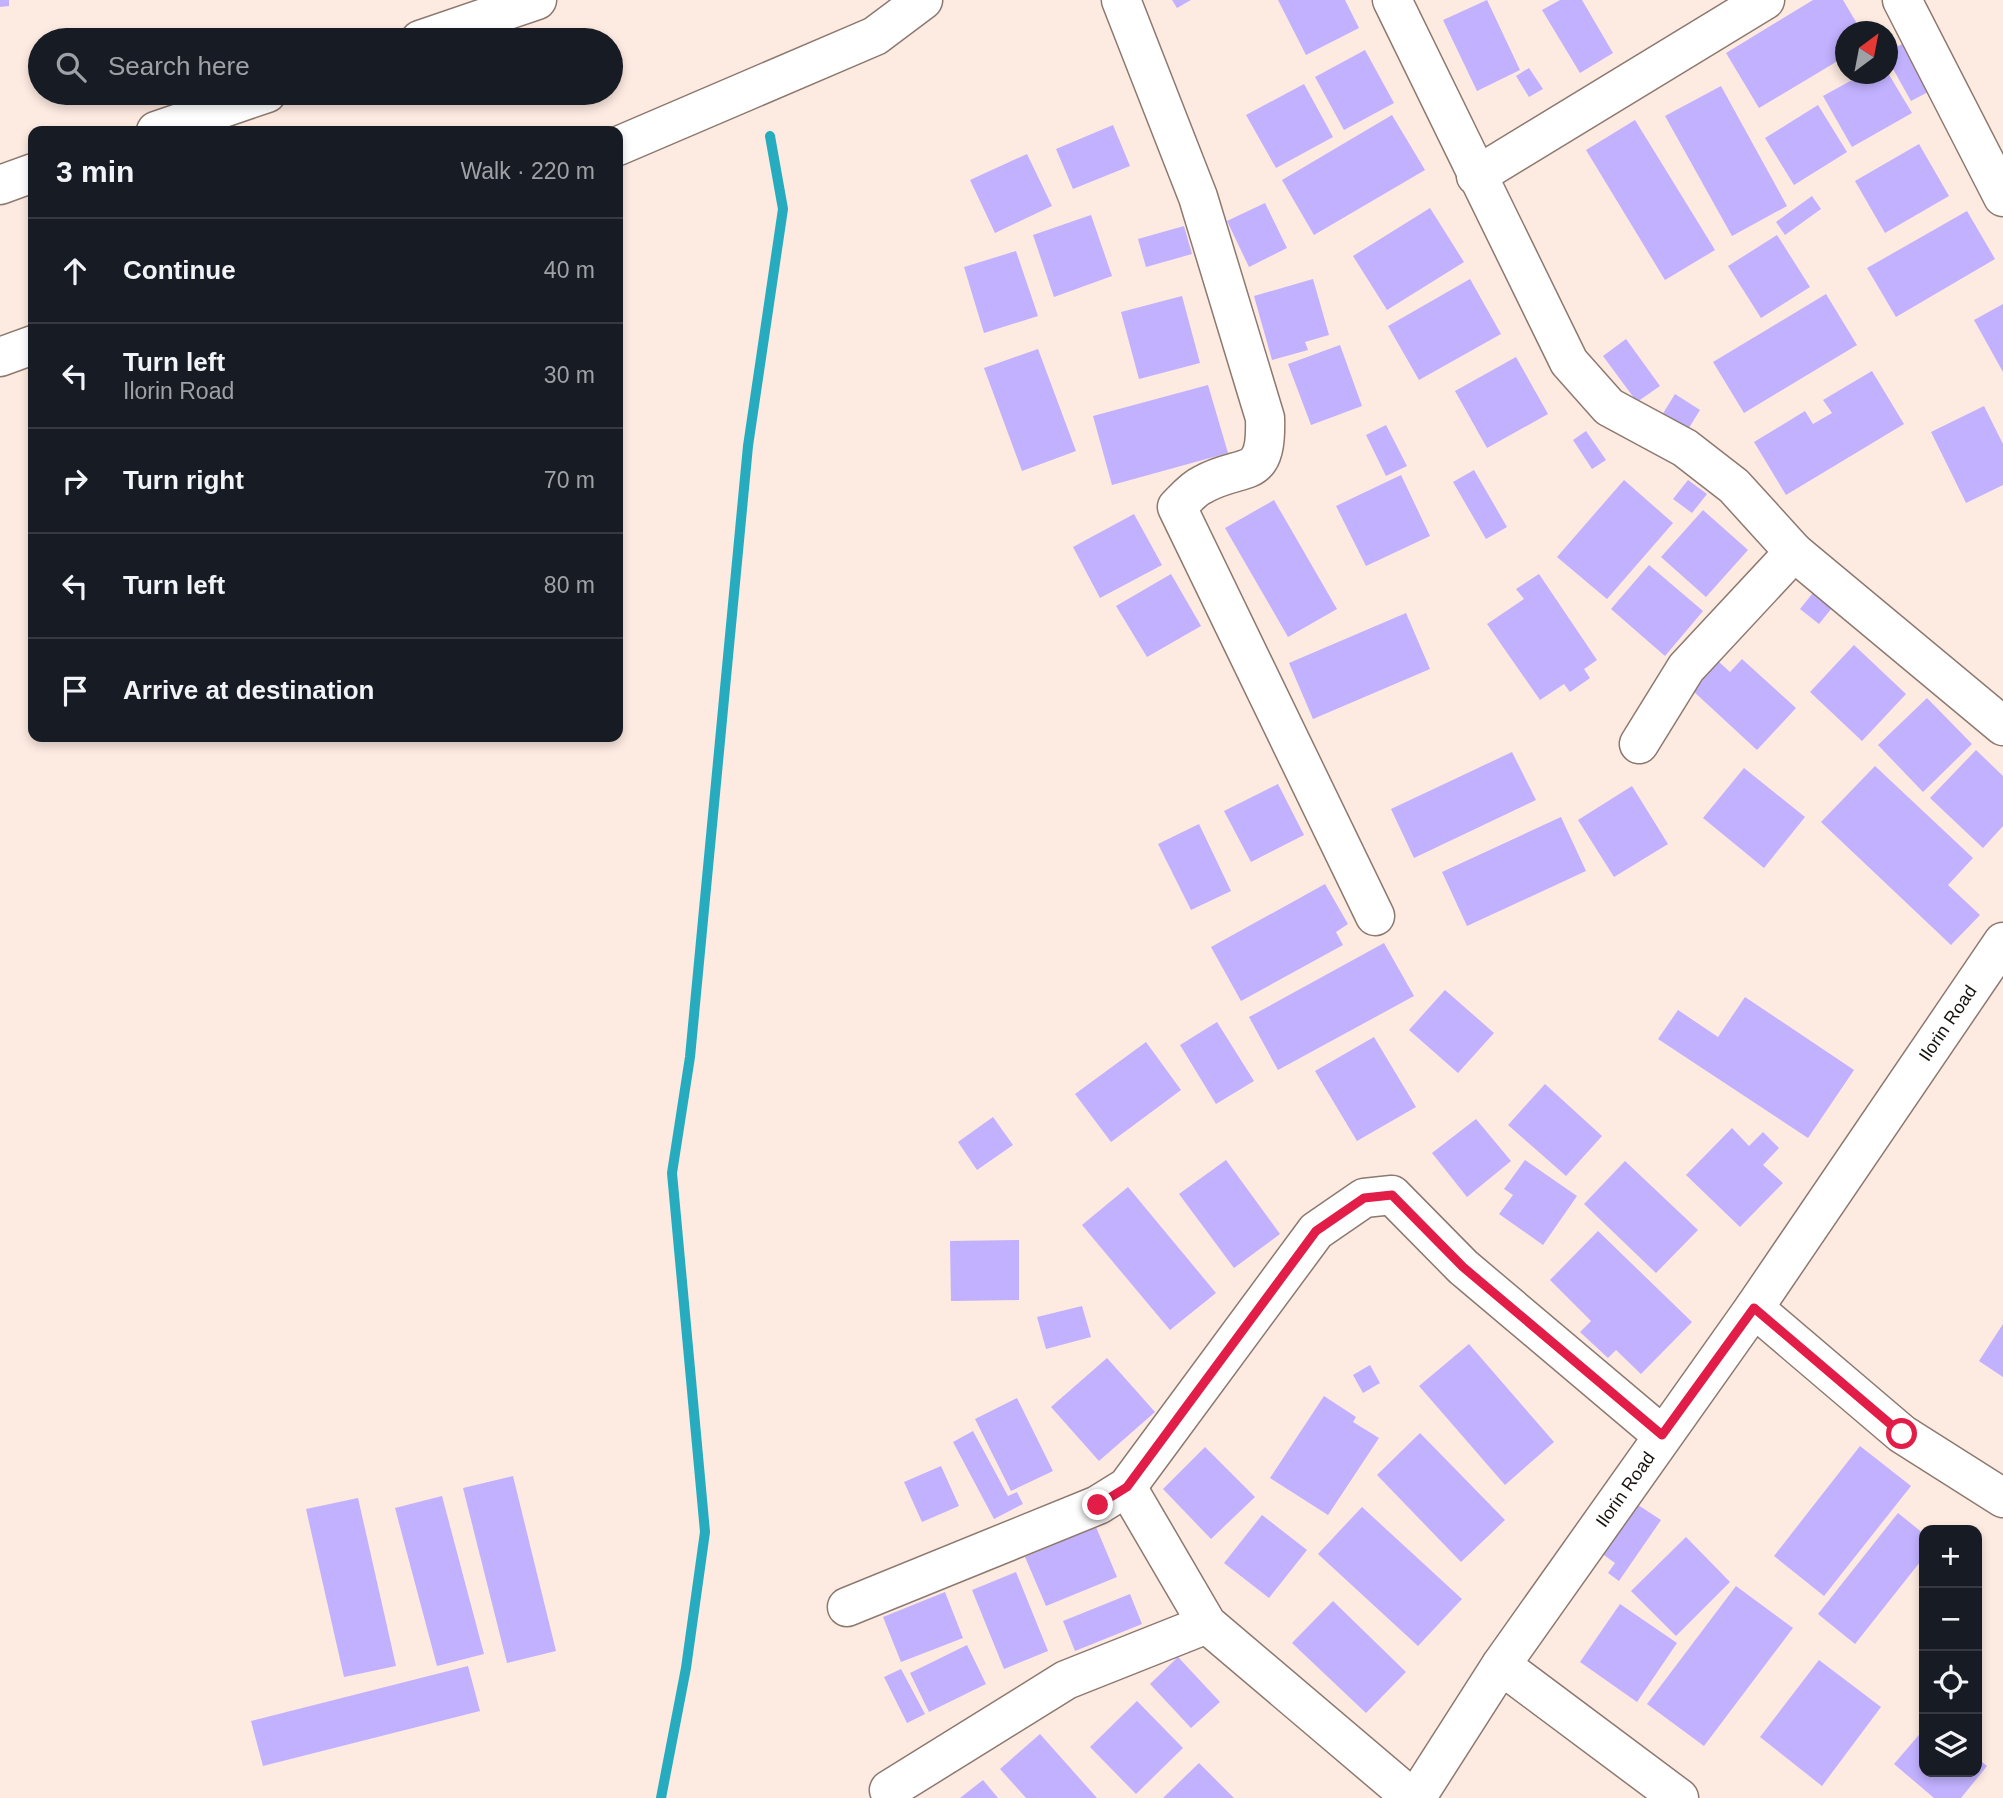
<!DOCTYPE html>
<meta charset="utf-8">
<style>
body{margin:0;font-family:Helvetica,sans-serif;background:#242831;color:#f1f3f6}
.controls{position:absolute;right:21px;bottom:21px;display:grid;overflow:hidden;border-radius:14px;box-shadow:0 4px 10px #0003}
.controls button{width:63px;height:63px;display:grid;place-items:center;padding:0;border:0;border-bottom:2px solid #363941;background:#171b24;color:#f1f3f6;font:35px sans-serif}
.compass{position:absolute;left:1835px;top:21px;width:63px;height:63px;border-radius:50%;background:#171b24;box-shadow:0 4px 10px #0003;rotate:32deg}
.stop{position:absolute;width:21px;height:21px;margin:-16px;border:5px solid #e11d48;border-radius:50%;background:#fff}
.stop.end{background:#e11d48;border-color:#fff;box-shadow:0 2px 7px #0008}
.list{margin:0;padding:0;list-style:none}
h2{display:flex;justify-content:space-between;align-items:center;height:91px;margin:0;padding:0 28px;font-size:30px}
h2 small{font-size:23px;font-weight:400;color:#9ea1a6}
.list li{display:grid;grid-template-columns:46px 1fr auto;gap:21px;align-items:center;box-sizing:border-box;height:105px;padding:0 28px;border-top:2px solid #363941}
.list b{display:block;font-size:26px;white-space:nowrap}
.list p{margin:0;font-size:23px;white-space:nowrap;color:#9ea1a6}
.list em{font-size:23px;font-style:normal;color:#9ea1a6}
.icon{flex:none;width:38px;height:38px;fill:none;stroke:currentColor;stroke-width:2;stroke-linecap:round;stroke-linejoin:round}
.map{position:relative;flex:none;width:2003px;height:1798px;overflow:hidden}
.search{position:absolute;background:#171b24;box-shadow:0 4px 10px #0003;left:28px;top:28px;width:595px;height:77px;display:flex;align-items:center;gap:18px;box-sizing:border-box;padding:0 24px;border-radius:38px;color:#9ea1a6;font-size:26px}
.panel{position:absolute;background:#171b24;box-shadow:0 4px 10px #0003;left:28px;top:126px;width:595px;height:616px;border-radius:14px}
.map>svg:first-child{display:block}
.lines{fill:none;stroke-linecap:round;stroke-linejoin:round}
.stream{stroke:#27acbf;stroke-width:10}
.building{fill:#c2b1ff}
.minor-casing{stroke:#8d796f;stroke-width:41}
.major-casing{stroke:#8d796f;stroke-width:41}
.minor{stroke:#fff;stroke-width:38}
.major{stroke:#fff;stroke-width:38}
.route{stroke:#e11d48;stroke-width:9}
.labels{text-anchor:middle;dominant-baseline:central;stroke-width:6;stroke-linejoin:round;paint-order:stroke}
.street-label{font-size:18px;fill:#18110d;stroke:#fff}
</style>
<div class="map">
<svg width="2003" height="1798" viewBox="0 0 2003 1798">
<rect width="100%" height="100%" fill="#fdeae1"/>
<g class="lines">
<polyline class="stream" points="661,1798 686,1668 705,1532 672,1173 690,1057 748,446 783,209 770,136"/>
</g>
<g class="building">
<polygon points="0,0 9,0 9,6 0,7"/>
<polygon points="1172,0 1191,0 1177,8"/>
<polygon points="1278,0 1345,0 1359,28 1306,55"/>
<polygon points="1487,0 1520,70 1477,91 1443,20"/>
<polygon points="1560,0 1582,0 1613,53 1580,73 1542,10"/>
<polygon points="1813,0 1843,0 1862,32 1846,32 1846,56 1759,108 1726,53"/>
<polygon points="1902,44 1930,91 1911,101 1888,60 1888,52"/>
<polygon points="1365,50 1394,103 1344,130 1315,77"/>
<polygon points="1529,68 1543,89 1529,97 1516,76"/>
<polygon points="1888,73 1912,113 1852,147 1823,96 1863,74"/>
<polygon points="1304,84 1333,137 1276,168 1246,115"/>
<polygon points="1721,86 1787,206 1732,236 1665,116"/>
<polygon points="1818,105 1847,152 1794,185 1765,138"/>
<polygon points="1392,115 1425,170 1314,235 1282,180"/>
<polygon points="1635,120 1715,250 1665,280 1586,150"/>
<polygon points="1113,125 1130,166 1073,189 1056,149"/>
<polygon points="1919,144 1949,196 1885,233 1855,181"/>
<polygon points="1027,154 1052,206 995,233 970,180"/>
<polygon points="1812,196 1821,209 1785,235 1776,222"/>
<polygon points="1265,203 1287,248 1249,267 1227,221"/>
<polygon points="1430,208 1464,262 1387,310 1353,256"/>
<polygon points="1967,211 1995,259 1896,317 1867,268"/>
<polygon points="1091,215 1112,276 1054,297 1033,235"/>
<polygon points="1184,226 1192,254 1146,267 1138,239"/>
<polygon points="1777,235 1810,287 1761,318 1728,266"/>
<polygon points="1016,251 1038,316 984,333 964,267"/>
<polygon points="1313,279 1329,335 1305,342 1308,350 1272,360 1254,296"/>
<polygon points="1470,279 1501,334 1419,380 1388,326"/>
<polygon points="1826,294 1857,345 1744,413 1713,362"/>
<polygon points="1182,296 1200,363 1139,379 1121,312"/>
<polygon points="2003,304 2003,372 1974,320"/>
<polygon points="1626,339 1660,386 1637,402 1603,356"/>
<polygon points="1340,345 1362,406 1311,425 1288,364"/>
<polygon points="1038,349 1076,451 1022,471 984,368"/>
<polygon points="1516,357 1548,414 1487,448 1455,391"/>
<polygon points="1872,371 1904,424 1786,495 1754,442 1805,411 1813,424 1832,413 1823,400"/>
<polygon points="1208,385 1228,453 1112,485 1093,416"/>
<polygon points="1675,394 1700,410 1687,431 1662,415"/>
<polygon points="1984,406 2003,444 2003,485 1966,503 1931,432"/>
<polygon points="1386,425 1407,466 1386,476 1366,435"/>
<polygon points="1586,431 1606,460 1592,469 1573,440"/>
<polygon points="1474,470 1507,527 1486,539 1453,482"/>
<polygon points="1401,475 1430,536 1366,566 1336,506"/>
<polygon points="1624,480 1673,523 1607,599 1557,557"/>
<polygon points="1688,480 1707,494 1692,513 1673,499"/>
<polygon points="1274,500 1337,609 1288,637 1225,528"/>
<polygon points="1703,510 1748,550 1706,597 1661,557"/>
<polygon points="1134,514 1162,565 1100,598 1073,547"/>
<polygon points="1649,565 1703,611 1665,656 1611,609"/>
<polygon points="1171,574 1201,626 1147,657 1116,606"/>
<polygon points="1539,574 1597,660 1584,669 1590,678 1570,692 1564,684 1540,700 1487,624 1524,599 1516,589"/>
<polygon points="1817,588 1836,603 1819,624 1800,609"/>
<polygon points="1406,613 1430,669 1313,719 1289,663"/>
<polygon points="1854,645 1906,694 1862,741 1810,692"/>
<polygon points="1742,659 1796,708 1757,750 1692,690 1719,662 1730,672"/>
<polygon points="1927,698 1972,744 1923,792 1878,745"/>
<polygon points="1976,750 2003,776 2003,826 1983,848 1930,798"/>
<polygon points="1512,752 1536,800 1414,858 1391,809"/>
<polygon points="1875,766 1973,858 1948,885 1980,915 1951,945 1821,822"/>
<polygon points="1744,768 1805,817 1764,868 1703,818"/>
<polygon points="1278,784 1304,835 1251,862 1224,811"/>
<polygon points="1632,786 1668,844 1614,877 1578,820"/>
<polygon points="1561,817 1586,871 1467,926 1442,872"/>
<polygon points="1199,824 1231,891 1191,910 1158,844"/>
<polygon points="1325,884 1348,924 1336,932 1343,945 1241,1001 1211,947"/>
<polygon points="1384,943 1414,996 1278,1070 1249,1017"/>
<polygon points="1445,990 1494,1033 1458,1073 1409,1030"/>
<polygon points="1745,997 1854,1070 1808,1138 1658,1039 1678,1010 1718,1037"/>
<polygon points="1217,1022 1254,1081 1216,1104 1180,1045"/>
<polygon points="1374,1037 1416,1107 1357,1141 1315,1071"/>
<polygon points="1146,1042 1181,1090 1111,1142 1075,1094"/>
<polygon points="1545,1084 1602,1136 1566,1176 1508,1125"/>
<polygon points="993,1117 1013,1145 977,1170 958,1142"/>
<polygon points="1476,1119 1511,1161 1467,1197 1432,1153"/>
<polygon points="1732,1128 1749,1146 1763,1132 1779,1148 1763,1165 1783,1183 1740,1227 1686,1175"/>
<polygon points="1226,1160 1280,1234 1234,1268 1179,1194"/>
<polygon points="1525,1160 1577,1196 1543,1245 1499,1214 1513,1195 1504,1189"/>
<polygon points="1625,1161 1698,1230 1656,1273 1584,1204"/>
<polygon points="1128,1187 1216,1293 1170,1330 1082,1225"/>
<polygon points="1598,1231 1692,1322 1641,1374 1616,1350 1608,1358 1580,1332 1591,1321 1550,1280"/>
<polygon points="1019,1240 1019,1300 951,1301 950,1241"/>
<polygon points="1082,1306 1091,1337 1046,1349 1037,1317"/>
<polygon points="2003,1324 2003,1377 1979,1361"/>
<polygon points="1469,1344 1554,1442 1505,1485 1419,1386"/>
<polygon points="1107,1358 1155,1412 1099,1461 1051,1407"/>
<polygon points="1370,1365 1380,1383 1363,1393 1353,1375"/>
<polygon points="1324,1396 1356,1417 1353,1422 1379,1438 1328,1515 1270,1478"/>
<polygon points="1017,1398 1053,1471 1011,1491 975,1419"/>
<polygon points="973,1431 1008,1496 1017,1492 1023,1504 994,1519 953,1442"/>
<polygon points="1420,1433 1505,1520 1461,1562 1377,1475"/>
<polygon points="1860,1446 1911,1486 1824,1596 1774,1556"/>
<polygon points="1205,1447 1255,1497 1211,1539 1163,1489"/>
<polygon points="941,1466 959,1506 922,1522 904,1482"/>
<polygon points="513,1476 556,1651 507,1663 463,1488"/>
<polygon points="442,1496 484,1654 437,1666 395,1508"/>
<polygon points="358,1498 396,1666 344,1677 306,1509"/>
<polygon points="1635,1503 1661,1520 1619,1581 1608,1573 1615,1563 1601,1553"/>
<polygon points="1362,1507 1462,1599 1418,1646 1318,1554"/>
<polygon points="1898,1513 1924,1534 1924,1557 1855,1644 1818,1614"/>
<polygon points="1262,1515 1307,1550 1269,1598 1224,1563"/>
<polygon points="1096,1527 1117,1577 1046,1606 1025,1557"/>
<polygon points="1686,1537 1730,1582 1676,1636 1631,1591"/>
<polygon points="1016,1572 1048,1651 1004,1669 972,1590"/>
<polygon points="1736,1586 1793,1628 1704,1746 1647,1704"/>
<polygon points="945,1592 963,1638 901,1662 883,1617"/>
<polygon points="1130,1594 1142,1624 1075,1651 1063,1621"/>
<polygon points="1333,1601 1406,1672 1366,1713 1292,1643"/>
<polygon points="1620,1604 1677,1643 1637,1702 1580,1662"/>
<polygon points="967,1645 986,1684 929,1712 910,1673"/>
<polygon points="1178,1657 1220,1702 1191,1728 1150,1684"/>
<polygon points="1819,1660 1881,1707 1822,1786 1760,1737"/>
<polygon points="468,1666 480,1711 263,1766 251,1721"/>
<polygon points="901,1669 925,1714 907,1723 884,1677"/>
<polygon points="1137,1701 1183,1748 1136,1794 1090,1747"/>
<polygon points="1924,1729 1924,1772 1977,1772 1977,1758 1987,1766 1961,1798 1934,1798 1894,1764"/>
<polygon points="1040,1734 1097,1798 1026,1798 1000,1769"/>
<polygon points="1199,1763 1234,1798 1163,1798"/>
<polygon points="983,1780 998,1798 960,1798"/>
</g>
<g class="lines">
<defs>
<g id="minor">
<path d="M1121,0L1198,197L1265,418C1267,484 1244,461 1202,485C1193,489 1184,500 1177,507L1375,916"/>
<polyline points="1392,0 1569,362 1609,407 1685,448 1734,486 1794,552 2003,726"/>
<polyline points="1902,0 2003,197"/>
<polyline points="618,146 875,36 923,0"/>
<polyline points="1476,176 1765,0"/>
<polyline points="0,357 33,345"/>
<polyline points="1639,744 1686,668 1794,552"/>
<polyline points="1754,1308 1902,1434 2003,1498"/>
<polyline points="1127,1487 1207,1624 1412,1798"/>
<polyline points="847,1607 1098,1505 1127,1487 1316,1231 1364,1198 1392,1195 1463,1267 1662,1435"/>
<polyline points="1501,1665 1679,1798"/>
<polyline points="889,1790 1066,1680 1207,1624"/>
<path id="s1" d="M1416,1798L1501,1665L1754,1308L2003,942"/>
</g>
<g id="major">
<polyline points="420,40 537,0"/>
<polyline points="156,131 267,93"/>
<polyline points="0,185 33,173"/>
</g>
</defs>
<use href="#minor" class="minor-casing"/>
<use href="#major" class="major-casing"/>
<use href="#minor" class="minor"/>
<use href="#major" class="major"/>
</g>
<g class="lines">
<polyline class="route" points="1098,1505 1127,1487 1316,1231 1364,1198 1392,1195 1463,1267 1662,1435 1754,1308 1902,1434"/>
</g>
<g class="labels">
<g class="street-label">
<text stroke="none"><textPath href="#s1" startOffset="940">Ilorin Road</textPath></text>
<text stroke="none"><textPath href="#s1" startOffset="373">Ilorin Road</textPath></text>
</g>
</g>
</svg>
<div class="controls">
<button>+</button>
<button>−</button>
<button><svg class="icon" aria-label="locate" viewBox="0 0 24 24"><circle cx="12" cy="12" r="6"/><path d="M12 2v4M12 18v4M2 12h4M18 12h4"/></svg></button>
<button><svg class="icon" aria-label="layers" viewBox="0 0 24 24"><path d="M12 4l9 5-9 5-9-5zM3 14l9 5 9-5"/></svg></button>
</div>
<svg class="compass" viewBox="-18 -18 36 36"><path d="M0-13l5 13h-10z" fill="#e53935"/><path d="M0 13l5-13h-10z" fill="#9ea1a6"/></svg>
<div class="stop" style="left:1902px;top:1434px"></div>
<div class="stop end" style="left:1098px;top:1505px"></div>
<div class="search"><svg class="icon" aria-label="search" viewBox="0 0 24 24"><circle cx="10" cy="10" r="6"/><path d="M15 15l6 6"/></svg>Search here</div>
<section class="panel">
<h2>3 min<small>Walk · 220 m</small></h2>
<ul class="list">
<li><svg class="icon" aria-label="ahead" viewBox="0 0 24 24"><path d="M12 20V5M6 11l6-6 6 6"/></svg><div><b>Continue</b></div><em>40 m</em></li>
<li><svg class="icon" aria-label="left" viewBox="0 0 24 24"><path d="M17 20v-9H6M10 6l-5 5 5 5"/></svg><div><b>Turn left</b><p>Ilorin Road</p></div><em>30 m</em></li>
<li><svg class="icon" aria-label="right" viewBox="0 0 24 24"><path d="M7 20v-9h11M14 6l5 5-5 5"/></svg><div><b>Turn right</b></div><em>70 m</em></li>
<li><svg class="icon" aria-label="left" viewBox="0 0 24 24"><path d="M17 20v-9H6M10 6l-5 5 5 5"/></svg><div><b>Turn left</b></div><em>80 m</em></li>
<li><svg class="icon" aria-label="arrive" viewBox="0 0 24 24"><path d="M6 21V4h12l-3 4 3 4H6"/></svg><div><b>Arrive at destination</b></div></li>
</ul>
</section>
</div>
